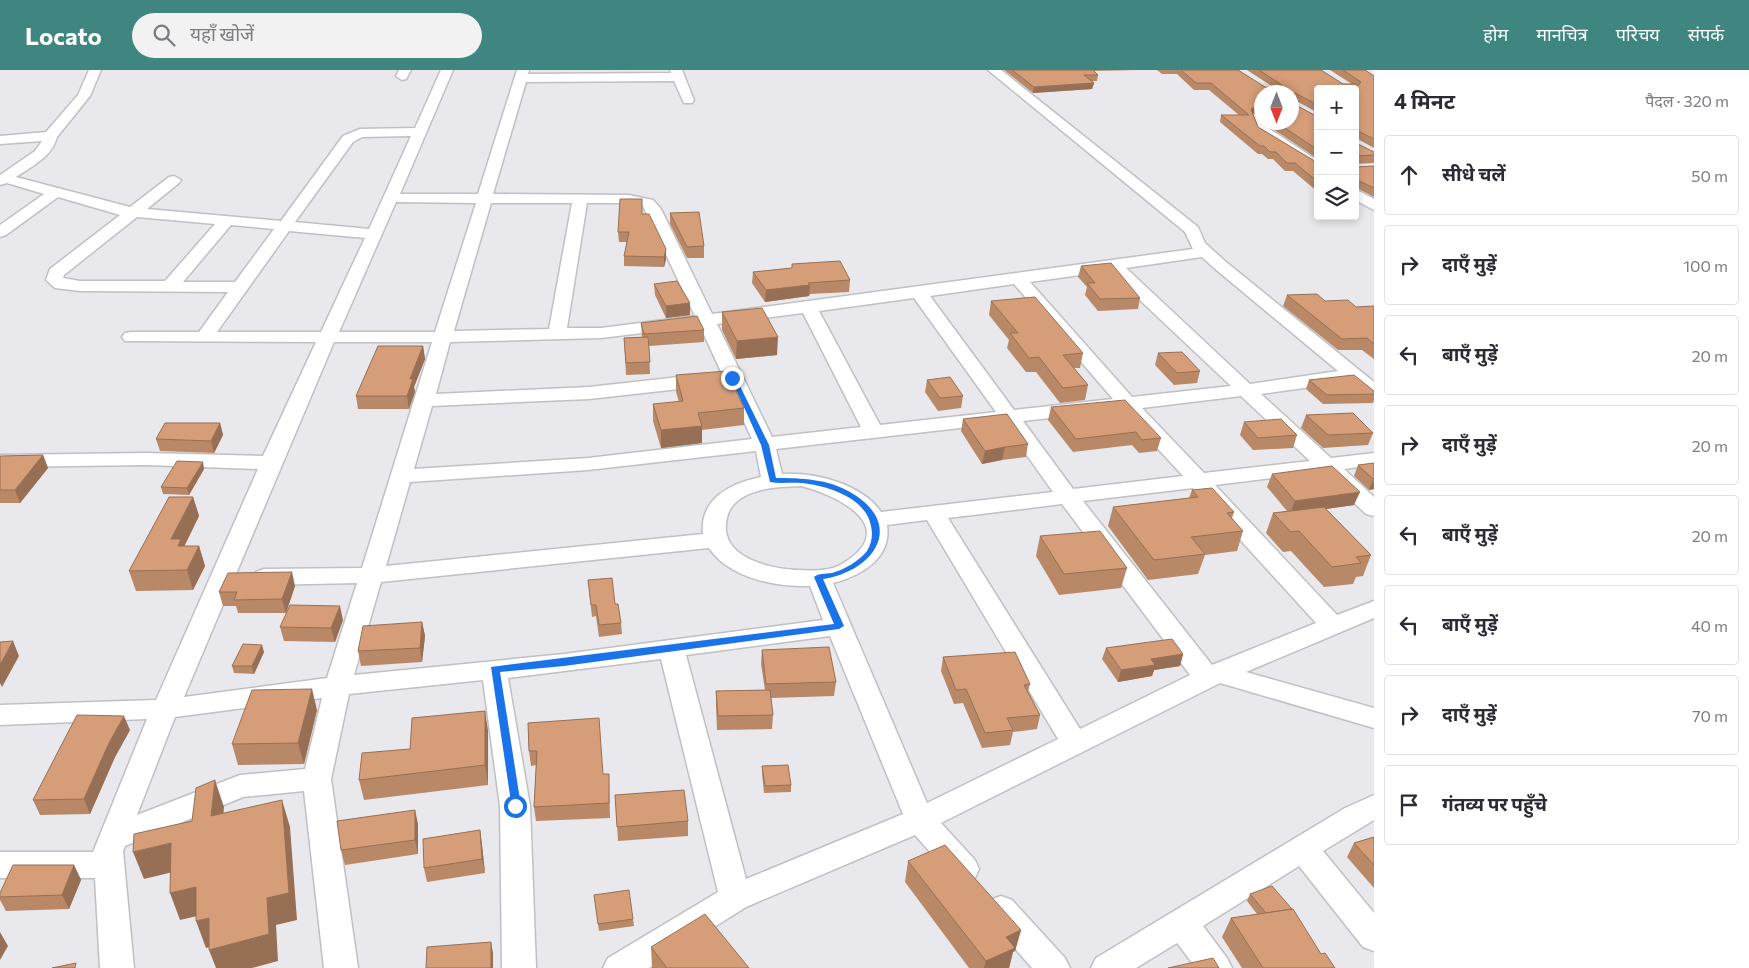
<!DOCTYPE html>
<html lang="hi">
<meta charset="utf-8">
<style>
body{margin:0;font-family:Commissioner,"Noto Sans Devanagari",sans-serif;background:#f2f2f3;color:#2b2b33}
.controls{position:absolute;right:15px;top:15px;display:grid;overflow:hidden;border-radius:5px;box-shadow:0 2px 8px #0003}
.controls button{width:45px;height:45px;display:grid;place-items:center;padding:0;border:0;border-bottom:1px solid #e1e1e2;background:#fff;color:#2b2b33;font:25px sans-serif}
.compass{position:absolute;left:1254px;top:15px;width:45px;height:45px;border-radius:50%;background:#fff;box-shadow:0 2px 8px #0003;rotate:180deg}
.stop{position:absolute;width:15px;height:15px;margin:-11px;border:4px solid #1a73e8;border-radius:50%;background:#fff}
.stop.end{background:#1a73e8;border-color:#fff;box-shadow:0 1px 5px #0008}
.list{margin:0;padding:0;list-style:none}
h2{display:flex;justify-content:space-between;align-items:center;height:65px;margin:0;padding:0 20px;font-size:21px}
h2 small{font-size:16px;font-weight:400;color:#7c7c81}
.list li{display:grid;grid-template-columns:32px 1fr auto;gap:15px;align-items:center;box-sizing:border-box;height:80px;margin:0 10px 10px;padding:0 10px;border:1px solid #e1e1e2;border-radius:5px}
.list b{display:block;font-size:19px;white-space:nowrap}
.list em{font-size:16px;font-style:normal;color:#7c7c81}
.icon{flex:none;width:28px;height:28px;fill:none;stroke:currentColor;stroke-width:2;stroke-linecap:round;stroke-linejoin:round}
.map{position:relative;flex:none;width:1374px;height:898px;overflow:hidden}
header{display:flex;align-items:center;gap:30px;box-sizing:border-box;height:70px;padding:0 25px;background:#3f8680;color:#fff}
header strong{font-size:24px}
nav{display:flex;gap:28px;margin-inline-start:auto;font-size:18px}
.search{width:350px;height:45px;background:#f2f2f3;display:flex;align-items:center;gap:12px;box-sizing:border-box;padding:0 18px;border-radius:28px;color:#7c7c81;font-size:19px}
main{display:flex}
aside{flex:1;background:#fff}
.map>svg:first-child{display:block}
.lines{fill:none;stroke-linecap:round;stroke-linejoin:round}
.minor-casing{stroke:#c0bfc3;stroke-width:3}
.minor{fill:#fff;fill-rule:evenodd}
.wall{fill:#b88867}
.shaded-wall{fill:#966f54}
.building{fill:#d69e78;stroke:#966f54}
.route{fill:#1a73e8}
</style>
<header>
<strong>Locato</strong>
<div class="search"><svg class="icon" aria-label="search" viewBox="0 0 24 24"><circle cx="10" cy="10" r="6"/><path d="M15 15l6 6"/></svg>यहाँ खोजें</div>
<nav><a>होम</a><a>मानचित्र</a><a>परिचय</a><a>संपर्क</a></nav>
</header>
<main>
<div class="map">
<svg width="1374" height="898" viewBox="0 0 1374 898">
<rect width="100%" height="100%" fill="#e9e8ec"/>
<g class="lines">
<defs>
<g id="minor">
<path d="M89,0H101L90,26L57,67C52,87 32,96 16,107L130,137L169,107L174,106L181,110L179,113L147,139L281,151L343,66L360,59L415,58L441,0H453L400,124H478L517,0H529L528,4L671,3L670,0H682L694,30L692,33H684L674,11L526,12L493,124L629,125L653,130L661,139L712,244L1193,179L1185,162L988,0H1001L1198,157L1205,173L1226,192L1374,312V328L1367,326L1347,309L1339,313L1261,324L1331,388L1374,383V395L1344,399L1374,427V446L1366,444L1322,402L1215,415L1337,545L1374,531V548L1246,602L1374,638V658L1220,613L941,753L975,790L979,799L975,808L964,812L953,808L915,765L746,837L649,898H603L608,888L718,822L661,589L508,608L530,736L536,898H502L500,736L483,610L349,624L331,709L358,898H324L304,721L243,727L125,776L123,781L134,898H100L95,808H0V782H93L147,649L0,655V635L156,630L258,399L146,395L0,397V385L146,383L263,386L316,272L125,271L122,267L125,263L131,262H199L228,222L80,221L55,218L46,210L50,199L120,145L58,127L6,165L0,167V155L44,124L7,113L0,115V105L35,81L42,71L0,74V66L46,62L78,25ZM411,66L369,159L295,152L353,72L362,67ZM396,132L476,133L435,262H339ZM491,133H572L549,259L454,261ZM587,133H629L643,136L695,246L601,258H567ZM137,147L215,154L165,211H80L63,208L64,205ZM231,155L274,159L235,212H183ZM289,161L365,168L321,262H217ZM1202,187L1214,198L1338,301L1250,314L1126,198ZM1109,201L1231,316L1132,327L1030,212ZM1014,214L1113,329L1014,340L930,226ZM914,228L996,342L880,355L819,241ZM803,243L861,357L772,367L717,254ZM700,256L752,369L588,388L414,399L432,336L589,329L706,316L713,314L716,310L713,306L706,304L589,317L436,324L450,272L601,268ZM334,272H432L362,498L264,499L256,502L252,507L256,512L264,515L357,513L327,608L184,627ZM1241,326L1310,391L1204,403L1142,338ZM1122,340L1183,406L1073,419L1023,351ZM1004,353L1053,422L881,442C862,414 815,402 782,404L776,379ZM756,381L761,407C732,413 699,428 703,464L386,496L410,412L588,400ZM801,416C841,426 903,459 840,495C829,501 812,501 799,500C771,499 717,488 727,448C729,437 738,429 749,424C765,417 784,417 801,416ZM1193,418L1316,553L1212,595L1083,431ZM1062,434L1190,605L1080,659L948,448ZM927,450L1058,669L927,733L833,513C860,506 892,489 887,455ZM709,478C729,508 775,517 810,516L823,550L564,584L354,605L381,512ZM830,566L903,744L746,809L686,585ZM322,628L305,699L240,705L137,745L175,647Z"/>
<polygon points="399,0 411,0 406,9 402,10 396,6"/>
<polygon points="1262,39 1262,52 1266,52 1268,58 1318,91 1318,102 1257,63 1251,47"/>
<polygon points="1355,119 1374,129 1374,140 1355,130"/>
<polygon points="1374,725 1374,750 1323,781 1374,843 1374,881 1363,877 1299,796 1203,856 1227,888 1232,898 1196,898 1177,873 1136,898 1091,898 1096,888 1345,738"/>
<polygon points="1001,826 1012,830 1065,888 1070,898 1032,898 990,850 985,840 990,830"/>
</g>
</defs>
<use href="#minor" class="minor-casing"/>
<use href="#minor" class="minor"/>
</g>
<g class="wall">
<polygon points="1004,0 1138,0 1094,1 1098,5 1097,11 1091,11 1094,13 1092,19 1033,23"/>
<polygon points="1157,0 1238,0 1265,17 1273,17 1247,0 1321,0 1343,14 1352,14 1330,0 1365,0 1374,6 1374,78 1356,68 1356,73 1374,82 1374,93 1356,94 1356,97 1374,96 1374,127 1357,118 1355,125 1355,19 1318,19 1318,43 1293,29 1292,30 1292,33 1318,47 1318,89 1270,57 1266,52 1292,52 1262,22 1253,44 1258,57 1318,93 1318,122 1293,101 1285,101 1273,89 1268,89 1262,84 1258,84 1220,52 1221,45 1239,45 1209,20 1194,20 1177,4 1162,4"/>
<polygon points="670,143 704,176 704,188 687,188 670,154"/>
<polygon points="642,144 666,189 664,197 624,196 624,186 627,172 619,172 618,162"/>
<polygon points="1081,196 1140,228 1138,239 1098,241 1085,225 1087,217 1078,207"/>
<polygon points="753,202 850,210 849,222 810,224 809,226 765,232 752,213"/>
<polygon points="654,214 690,233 690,245 666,248 655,225"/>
<polygon points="1287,225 1325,231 1356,237 1374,236 1374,289 1362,280 1338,280 1283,236"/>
<polygon points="991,231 1083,283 1080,298 1074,298 1088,315 1085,330 1060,333 1036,302 1026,302 1007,278 1009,270 989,245"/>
<polygon points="722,242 777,285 736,289 722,260"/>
<polygon points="641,253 704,260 704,272 649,276 650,304 626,305 624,268 642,267"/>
<polygon points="423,276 425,289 414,317 415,322 409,339 358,339 356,326"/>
<polygon points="1158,283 1200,301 1197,313 1174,315 1155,295"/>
<polygon points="676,305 744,338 744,355 702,360 702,373 661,378 653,351 653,334 679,332 676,322"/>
<polygon points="927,310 963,326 961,338 938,341 925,322"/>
<polygon points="1309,310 1374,321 1374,330 1373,333 1323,334 1306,319"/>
<polygon points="1051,337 1161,368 1157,381 1139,383 1132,375 1073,382 1048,350"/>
<polygon points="1306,345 1373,363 1368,375 1323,378 1301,358"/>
<polygon points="963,349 1028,374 1026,387 1002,390 982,394 961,361"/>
<polygon points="1244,352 1297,365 1293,378 1253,380 1240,365"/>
<polygon points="220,353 223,365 214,383 160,381 156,369"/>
<polygon points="43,385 48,398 20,433 0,433 0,386"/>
<polygon points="1374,393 1374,419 1369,420 1354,406 1358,395"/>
<polygon points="204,399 189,425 163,424 161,417"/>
<polygon points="1272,404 1354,435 1326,439 1371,485 1363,506 1356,507 1353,514 1324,517 1291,481 1283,482 1266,463 1273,443 1287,441 1267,417"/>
<polygon points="1192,420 1234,442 1232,448 1243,461 1237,481 1205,485 1198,504 1148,510 1108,456 1113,437 1189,428"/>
<polygon points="193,427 199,446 184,476 199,476 205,496 193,520 136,521 129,501"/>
<polygon points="1040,466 1127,498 1121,518 1059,525 1036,486"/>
<polygon points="588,510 615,534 621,553 622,564 599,567 596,546 592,547"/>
<polygon points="295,516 286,543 238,543 236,536 223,536 219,522"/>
<polygon points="343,550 335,572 284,571 280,557"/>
<polygon points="422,552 425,566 422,592 361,596 358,581"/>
<polygon points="1106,578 1183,584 1180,596 1154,600 1152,606 1118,612 1102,589"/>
<polygon points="762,580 836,612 834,626 771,628 773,645 772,659 717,660 716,635 716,621 765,620 761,594"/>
<polygon points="264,582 254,604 234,603 232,596"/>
<polygon points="943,587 1030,614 1028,621 1040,645 1037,659 1013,662 1010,675 982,678 963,633 954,634 941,601"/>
<polygon points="317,640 304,694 238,695 232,674"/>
<polygon points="528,653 603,704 609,704 610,748 536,751 534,737 536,695 531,696 529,681"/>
<polygon points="130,660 115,687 90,744 40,745 33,730"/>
<polygon points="488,660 488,715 364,730 359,710 410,679"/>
<polygon points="762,696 791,715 791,722 764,723 762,703"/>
<polygon points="615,725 688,751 688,766 618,771"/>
<polygon points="418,754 418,784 345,795 341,780"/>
<polygon points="480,760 482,775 485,803 427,812 424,798"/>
<polygon points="1374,767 1374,818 1347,787 1354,773"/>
<polygon points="908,791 1021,860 1015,881 1013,882 1009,898 969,898 905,812"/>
<polygon points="74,795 81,810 69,839 6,841 0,830 0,823"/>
<polygon points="1250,824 1321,884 1335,898 1242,898 1222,867 1231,848 1257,844 1247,831"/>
<polygon points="594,825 633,849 634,856 599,861"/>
<polygon points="651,877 749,898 652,898"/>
</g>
<g class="shaded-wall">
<polygon points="1094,13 1092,19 1033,23 1034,17"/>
<polygon points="1262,32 1262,38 1249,46 1251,39"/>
<polygon points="666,179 666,189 664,197 664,187"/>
<polygon points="810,215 809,226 765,232 766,220"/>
<polygon points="690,233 690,245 666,248 666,236"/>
<polygon points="778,267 777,285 736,289 737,271"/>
<polygon points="423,276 425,289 414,317 415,322 409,339 407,326 410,309"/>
<polygon points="220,353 223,365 214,383 211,371"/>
<polygon points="702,356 702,373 661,378 661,360"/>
<polygon points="1005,377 1002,390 982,394 985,381"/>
<polygon points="43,385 48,398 20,433 15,420"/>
<polygon points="203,392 204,399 189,425 187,418"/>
<polygon points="1373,409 1374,419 1369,420"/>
<polygon points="1360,422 1354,435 1290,444 1295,431"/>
<polygon points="193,427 199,446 184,477 188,489 171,469"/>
<polygon points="199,476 205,496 193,520 187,500"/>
<polygon points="292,502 295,516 286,543 282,529"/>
<polygon points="340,536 343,550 335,572 331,558"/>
<polygon points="422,552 425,566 422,592 420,578"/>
<polygon points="13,571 19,586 2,617 0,613 0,595"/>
<polygon points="262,575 264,582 254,604 252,596"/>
<polygon points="1183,584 1180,596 1154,600 1152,606 1118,612 1121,600 1151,589"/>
<polygon points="312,619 317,640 304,694 298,673"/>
<polygon points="485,641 488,660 488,715 485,695"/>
<polygon points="124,646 130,660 115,687 90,744 84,729 109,673"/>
<polygon points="215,710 224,737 221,773 211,746"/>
<polygon points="282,730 290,757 297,850 276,855 278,891 252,898 216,898 209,880 267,828"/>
<polygon points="415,740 418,754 418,784 415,770"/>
<polygon points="480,760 482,775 485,803 482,789"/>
<polygon points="171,773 181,800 144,809 133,782"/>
<polygon points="74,795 81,810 69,839 62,825"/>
<polygon points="196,817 206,844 180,850 170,823"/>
<polygon points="209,848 219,874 206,878 196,851"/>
<polygon points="1021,860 1015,881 1013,882 1009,898 984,898 986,891 1006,867"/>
<polygon points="0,862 8,876 0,890"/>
<polygon points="491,872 493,883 493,898 491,898"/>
</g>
<g class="building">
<polygon points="1012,0 1093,0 1098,5 1084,5 1094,13 1034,17"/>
<polygon points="1181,0 1238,0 1265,17 1280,17 1282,15 1259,0 1321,0 1343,14 1355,14 1357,17 1361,12 1343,0 1365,0 1374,6 1374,69 1358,61 1355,63 1356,73 1374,82 1374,85 1356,86 1356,97 1374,96 1374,118 1357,110 1356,123 1355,123 1355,19 1318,19 1318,35 1295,23 1292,24 1292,33 1318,47 1318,80 1276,52 1292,52 1292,22 1262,22 1262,32 1251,39 1258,57 1318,93 1318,112 1295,93 1287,93 1276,82 1270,82 1264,76 1260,76 1221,45 1249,45 1211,13 1196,13"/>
<polygon points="620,129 642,129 642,144 649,144 666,179 664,187 624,186 629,162 618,162"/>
<polygon points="699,142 704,176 687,177 670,143"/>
<polygon points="840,191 850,210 808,213 810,215 766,220 753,202 792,198 792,194"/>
<polygon points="1111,193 1140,228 1100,229 1087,213 1095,213 1081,196"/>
<polygon points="677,211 690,233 666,236 654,214"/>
<polygon points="1317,224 1325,231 1348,230 1356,237 1374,236 1374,274 1367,268 1342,269 1287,225"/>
<polygon points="1035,227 1083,283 1063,285 1088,315 1063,318 1039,287 1029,288 1010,263 1018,263 991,231"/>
<polygon points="762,238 778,267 737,271 722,242"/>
<polygon points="697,246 704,260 644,264 641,253"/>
<polygon points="648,267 650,292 626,293 624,268"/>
<polygon points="378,276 423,276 410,309 413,309 407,326 356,326"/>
<polygon points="1182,282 1200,301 1177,303 1158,283"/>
<polygon points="727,301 744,338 698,343 702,356 661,360 653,334 683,331 676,305"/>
<polygon points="1354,305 1374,321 1374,324 1327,325 1309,310"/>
<polygon points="950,307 963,326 940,328 927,310"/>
<polygon points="1125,330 1161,368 1142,370 1136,362 1076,369 1051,337"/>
<polygon points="1353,343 1373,363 1328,365 1306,345"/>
<polygon points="1007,344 1028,374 1005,377 985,381 963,349"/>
<polygon points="1281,349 1297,365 1258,368 1244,352"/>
<polygon points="165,353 220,353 211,371 156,369"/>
<polygon points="43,385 15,420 0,420 0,386"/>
<polygon points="177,391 203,392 187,418 161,417"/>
<polygon points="1374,393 1374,409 1373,409 1358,395"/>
<polygon points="1332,396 1360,422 1295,431 1272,404"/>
<polygon points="1212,418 1234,442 1227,443 1243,461 1191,467 1205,484 1154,490 1113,437 1198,427 1192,420"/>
<polygon points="169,427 193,427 171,469 181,469 178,476 199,476 187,500 129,501"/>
<polygon points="1324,437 1371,485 1356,487 1361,493 1332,497 1299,461 1291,462 1273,443"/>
<polygon points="1100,461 1127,498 1064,504 1040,466"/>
<polygon points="292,502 282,529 234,530 237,522 219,522 228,503"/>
<polygon points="612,508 615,534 618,534 621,553 599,555 596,535 591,535 588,510"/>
<polygon points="290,535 340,536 331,558 280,557"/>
<polygon points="422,552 420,578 358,581 363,556"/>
<polygon points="1172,569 1183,584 1151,589 1155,595 1121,600 1106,578"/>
<polygon points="13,571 0,595 0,572"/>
<polygon points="243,574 262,575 252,596 232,596"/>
<polygon points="829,577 836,612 766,614 762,580"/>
<polygon points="1015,582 1030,614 1024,615 1040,645 1007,648 1013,660 985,663 966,619 956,620 943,587"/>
<polygon points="312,619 298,673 232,674 252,620"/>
<polygon points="770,620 773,645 718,646 716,621"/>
<polygon points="485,641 485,695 359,710 362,683 410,679 412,648"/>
<polygon points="77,645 124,646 109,673 84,729 33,730"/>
<polygon points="599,648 603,704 609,704 609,733 534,737 537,681 529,681 528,653"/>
<polygon points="788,695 791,715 765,716 762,696"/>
<polygon points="215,710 211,746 282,730 289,823 267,828 269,864 209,880 209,848 196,851 196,817 170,823 171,773 133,782 134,764 192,751 196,718"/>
<polygon points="684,720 688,751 617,757 615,725"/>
<polygon points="415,740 415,770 341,780 337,751"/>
<polygon points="480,760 482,789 424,798 423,769"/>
<polygon points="1374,767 1374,795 1354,773"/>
<polygon points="945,775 1021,860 1006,867 1015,878 986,891 908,791"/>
<polygon points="13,795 74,795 62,825 0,827 0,823"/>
<polygon points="1272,816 1292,839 1266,843 1250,824"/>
<polygon points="629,820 633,849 598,854 594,825"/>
<polygon points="1293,839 1321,884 1325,883 1335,898 1263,898 1231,848"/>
<polygon points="705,844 749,898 667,898 651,877"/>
<polygon points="491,872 491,898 426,898 427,877"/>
<polygon points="1213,888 1219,898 1168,898"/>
<polygon points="76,893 75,898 52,898"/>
</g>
<path class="route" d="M730,306L736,308L769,375L776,408C801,408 828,409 850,422C906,454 875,501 823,509L844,556L839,559L564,596L500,602L521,736L515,740L512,739L491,597L834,554L814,507C819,503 825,504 832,503C844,500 859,491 867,481C872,473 873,464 871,456C866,427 825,415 801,413C790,412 780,414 770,412L761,375Z"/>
</svg>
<div class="controls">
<button>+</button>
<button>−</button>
<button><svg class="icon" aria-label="layers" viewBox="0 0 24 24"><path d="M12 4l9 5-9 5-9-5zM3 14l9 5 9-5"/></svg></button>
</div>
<svg class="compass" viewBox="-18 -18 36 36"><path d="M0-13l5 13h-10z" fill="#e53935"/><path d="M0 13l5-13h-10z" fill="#7c7c81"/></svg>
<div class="stop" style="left:515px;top:736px"></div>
<div class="stop end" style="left:732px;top:308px"></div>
</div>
<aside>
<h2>4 मिनट<small>पैदल · 320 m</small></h2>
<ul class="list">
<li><svg class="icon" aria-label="ahead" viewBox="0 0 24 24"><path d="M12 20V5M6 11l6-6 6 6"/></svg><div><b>सीधे चलें</b></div><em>50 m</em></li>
<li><svg class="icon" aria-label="right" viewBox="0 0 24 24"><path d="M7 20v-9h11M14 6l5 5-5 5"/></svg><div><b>दाएँ मुड़ें</b></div><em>100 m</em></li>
<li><svg class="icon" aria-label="left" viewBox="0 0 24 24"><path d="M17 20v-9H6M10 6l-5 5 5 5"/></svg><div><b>बाएँ मुड़ें</b></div><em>20 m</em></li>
<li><svg class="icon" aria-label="right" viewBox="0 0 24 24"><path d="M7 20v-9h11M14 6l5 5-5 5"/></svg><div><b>दाएँ मुड़ें</b></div><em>20 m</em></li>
<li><svg class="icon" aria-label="left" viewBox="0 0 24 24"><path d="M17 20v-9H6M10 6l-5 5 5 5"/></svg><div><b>बाएँ मुड़ें</b></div><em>20 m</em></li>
<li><svg class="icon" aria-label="left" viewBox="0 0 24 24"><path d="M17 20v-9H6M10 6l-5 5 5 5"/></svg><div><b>बाएँ मुड़ें</b></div><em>40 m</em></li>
<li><svg class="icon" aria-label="right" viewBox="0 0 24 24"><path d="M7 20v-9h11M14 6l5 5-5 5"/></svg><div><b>दाएँ मुड़ें</b></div><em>70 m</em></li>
<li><svg class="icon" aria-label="arrive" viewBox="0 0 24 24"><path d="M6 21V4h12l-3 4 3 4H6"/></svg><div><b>गंतव्य पर पहुँचे</b></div></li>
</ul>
</aside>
</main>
